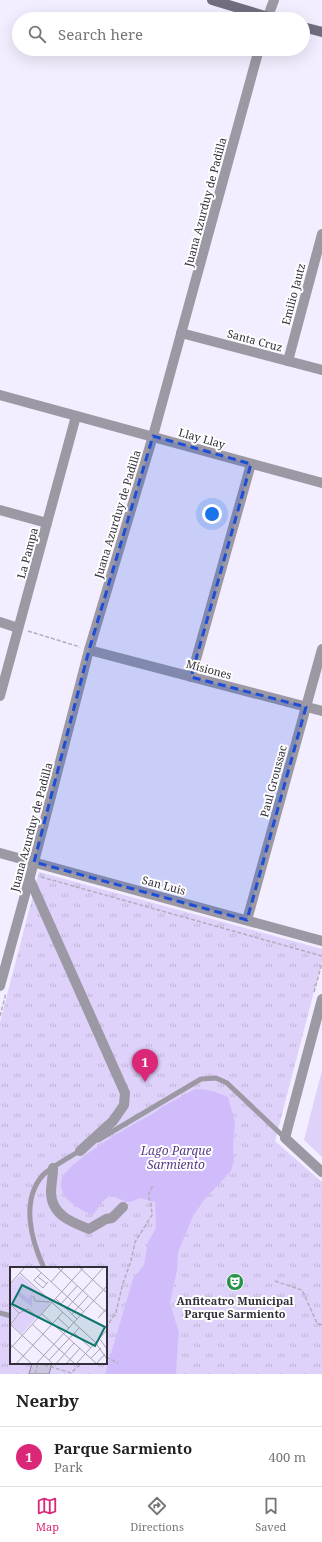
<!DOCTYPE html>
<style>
body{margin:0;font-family:"Noto Serif",serif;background:#f2f2f2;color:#222}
.you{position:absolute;left:212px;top:514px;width:14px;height:14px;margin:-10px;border:3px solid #fff;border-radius:50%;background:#1a73e8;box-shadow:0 0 0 6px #1a73e833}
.badge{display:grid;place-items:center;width:26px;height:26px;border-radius:50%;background:#db2777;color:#fff;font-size:13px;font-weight:700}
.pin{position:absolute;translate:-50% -33px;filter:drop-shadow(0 1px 2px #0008)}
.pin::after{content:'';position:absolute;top:21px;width:14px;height:12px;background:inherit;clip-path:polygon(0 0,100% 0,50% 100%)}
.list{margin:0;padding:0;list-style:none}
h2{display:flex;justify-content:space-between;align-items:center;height:52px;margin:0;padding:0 16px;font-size:17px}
h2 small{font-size:13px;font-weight:400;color:#767676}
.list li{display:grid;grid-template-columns:26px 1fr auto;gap:12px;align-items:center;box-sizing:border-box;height:60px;padding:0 16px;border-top:1px solid #e0e0e0}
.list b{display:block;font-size:15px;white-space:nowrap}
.list p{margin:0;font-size:13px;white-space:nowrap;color:#767676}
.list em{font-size:13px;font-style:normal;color:#767676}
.icon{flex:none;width:22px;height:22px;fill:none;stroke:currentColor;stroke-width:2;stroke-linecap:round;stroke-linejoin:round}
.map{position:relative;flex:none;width:322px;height:1374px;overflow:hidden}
.search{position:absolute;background:#fff;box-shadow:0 4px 16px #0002;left:12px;right:12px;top:12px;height:44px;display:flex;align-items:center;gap:10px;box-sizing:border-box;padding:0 14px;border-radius:22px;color:#767676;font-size:15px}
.sheet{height:112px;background:#fff}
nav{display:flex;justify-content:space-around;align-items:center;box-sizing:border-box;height:56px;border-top:1px solid #e0e0e0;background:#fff;font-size:11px;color:#767676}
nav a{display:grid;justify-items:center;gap:2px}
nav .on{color:#db2777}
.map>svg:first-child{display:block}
.grass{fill:#ded1fa}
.park{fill:url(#park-tufts);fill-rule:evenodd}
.water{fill:#d1bcfb}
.building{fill:#cdc4df;stroke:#8a829b}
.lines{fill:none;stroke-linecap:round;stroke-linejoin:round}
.path{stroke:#b3aebd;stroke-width:1.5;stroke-dasharray:4 2;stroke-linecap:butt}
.lane{stroke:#9c98a4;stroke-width:5}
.street{stroke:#9c98a4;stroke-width:10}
.secondary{stroke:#736e7f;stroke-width:10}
.marked{fill:#1d4ed8;fill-opacity:0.2;stroke:#1d4ed8;stroke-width:3;stroke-dasharray:8 5;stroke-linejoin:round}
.labels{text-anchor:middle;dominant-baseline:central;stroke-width:4;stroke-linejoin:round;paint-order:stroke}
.street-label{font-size:11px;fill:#332f3a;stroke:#fefefe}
.poi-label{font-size:11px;font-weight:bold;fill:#332f3a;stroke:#fefefe}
.water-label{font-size:12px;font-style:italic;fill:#593b85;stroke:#fefefe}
.inset-road{fill:none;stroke:#a6a2b0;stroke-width:1}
.view{fill:#0f766e;fill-opacity:0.15;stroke:#0f766e;stroke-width:2}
.inset-edge{fill:none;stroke:#332f3a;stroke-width:2}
</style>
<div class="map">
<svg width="322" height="1374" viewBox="0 0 322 1374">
<defs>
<pattern id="park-tufts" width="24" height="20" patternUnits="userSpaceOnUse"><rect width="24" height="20" fill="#ded1fa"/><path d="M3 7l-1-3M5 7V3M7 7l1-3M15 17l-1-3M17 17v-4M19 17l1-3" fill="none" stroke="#bfb4d7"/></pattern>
</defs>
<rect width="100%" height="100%" fill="#f3eeff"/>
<polygon class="grass" points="322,1070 322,1157 304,1140"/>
<path class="park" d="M39,872L322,949V961L275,1141L322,1182V1374H0V1022ZM11,1268H106V1363H11Z"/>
<path class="water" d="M195,1089C207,1089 217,1092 228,1097L235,1123L233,1143L234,1161L231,1171L203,1201L193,1216L178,1252L177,1270L170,1303L179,1333L178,1340L176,1374H105L133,1279L144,1265L148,1242L156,1228L155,1202L140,1198L130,1202H126L115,1197L109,1196L102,1202L93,1215C80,1210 56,1197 62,1179C68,1161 135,1123 154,1113L162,1107Z"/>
<polygon class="building" points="32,1363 52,1363 49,1374 29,1374"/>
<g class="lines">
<g class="path">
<polyline points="28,631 80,647"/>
<polyline points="41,877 322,956"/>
<polyline points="314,992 322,963"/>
<polyline points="0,1016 6,993"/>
<polyline points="275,1281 302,1290 317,1323 322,1325"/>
<polyline points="106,1328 116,1312 123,1283 131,1261 135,1242 152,1215 151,1203 148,1196 153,1185"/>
<polyline points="106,1357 118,1363"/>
<polyline points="35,1374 38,1363 71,1373 82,1363"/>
</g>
<g class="lane">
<polyline points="98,1140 201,1079 216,1078 227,1083 285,1138"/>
<path d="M44,1268C31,1240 20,1199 44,1174C53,1166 70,1157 81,1150"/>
<polyline points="0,1313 11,1316"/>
</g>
<g class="street">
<polyline points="267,19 274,0"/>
<polyline points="181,333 322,370"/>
<polyline points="288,361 322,234"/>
<polyline points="0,395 322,483"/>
<polyline points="0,510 47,523"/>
<polyline points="0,622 18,628"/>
<polyline points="89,650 322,711"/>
<polyline points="191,677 251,464"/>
<polyline points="0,696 76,416"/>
<polyline points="0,853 322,941"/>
<polyline points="30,880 125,1093 124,1105 113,1121 80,1151"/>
<polyline points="247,920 322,649"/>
<polyline points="0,986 34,862 89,650 153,436 259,49"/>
<polyline points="322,999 285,1138 322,1172"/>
<path d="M53,1168C53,1176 51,1185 51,1193C52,1215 71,1222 89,1229L106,1219L112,1218L123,1207"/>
</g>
<g class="secondary">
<polyline points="212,0 275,19"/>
<polyline points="303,27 322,32"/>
</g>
</g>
<path class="marked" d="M153,436L251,464L191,677L306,707L247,920L34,862L89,650Z"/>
<defs>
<symbol id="theatre-disc" viewBox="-11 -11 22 22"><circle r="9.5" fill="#27924a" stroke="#fefefe"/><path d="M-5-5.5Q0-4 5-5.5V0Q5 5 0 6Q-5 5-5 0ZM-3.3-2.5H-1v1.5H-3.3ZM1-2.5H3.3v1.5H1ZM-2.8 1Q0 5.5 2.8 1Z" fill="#fff"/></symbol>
</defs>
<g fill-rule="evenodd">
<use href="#theatre-disc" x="225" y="1272" width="20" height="20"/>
</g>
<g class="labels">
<g class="street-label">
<text transform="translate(205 202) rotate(-75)">Juana Azurduy de Padilla</text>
<text transform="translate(293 294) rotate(-75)">Emilio Jautz</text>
<text transform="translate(255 340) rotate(15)">Santa Cruz</text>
<text transform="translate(202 438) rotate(16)">Llay Llay</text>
<text transform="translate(117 514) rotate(-73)">Juana Azurduy de Padilla</text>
<text transform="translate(27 553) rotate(-75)">La Pampa</text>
<text transform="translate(209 669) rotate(15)">Misiones</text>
<text transform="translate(273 781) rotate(-75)">Paul Groussac</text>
<text transform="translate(31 827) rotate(-75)">Juana Azurduy de Padilla</text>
<text transform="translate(164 885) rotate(15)">San Luis</text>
</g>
<g class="poi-label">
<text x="235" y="1300">Anfiteatro Municipal<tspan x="235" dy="13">Parque Sarmiento</tspan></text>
</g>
<g class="water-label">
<text x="176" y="1150">Lago Parque<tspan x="176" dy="14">Sarmiento</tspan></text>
</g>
</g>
<g transform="translate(10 1267)">
<rect width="97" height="97" fill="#f3eeff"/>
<path d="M17,43L26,51L12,67L2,58L9,46Z" fill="#ded1fa"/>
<path d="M10,8L41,36L28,50L18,42L8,46L1,57L0,18Z" fill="#ded1fa"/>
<path d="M9,24L18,32L22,27V40L6,27Z" fill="#d1bcfb"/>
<path class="inset-road" d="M25,0L74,45M47,0L97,46M69,0L97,26M10,6L85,75L97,92M31,6L24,13L33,21L38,15M27,9L37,17M41,15L54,0M0,17L15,0M23,29L25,34L40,35M46,32L67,52M0,37L9,46M51,37L67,19M56,42L94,0M32,47L87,97M62,47L78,29M48,51L59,61M88,51L97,41M0,57L43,97M22,57L65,97M0,59L9,46L18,42L28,51M64,66L81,81M89,71L97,82M0,77L22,97M0,82L74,0M81,91L91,81M39,93L69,61M87,96L95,87M6,97L53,45M26,97L97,19M46,97L64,76M56,97L70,81M66,97L97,63"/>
<path class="view" d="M12,18L95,60L85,79L2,37Z"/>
<rect width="97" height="97" class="inset-edge"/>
</g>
</svg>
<div class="you"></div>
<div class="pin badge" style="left:145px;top:1082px">1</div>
<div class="search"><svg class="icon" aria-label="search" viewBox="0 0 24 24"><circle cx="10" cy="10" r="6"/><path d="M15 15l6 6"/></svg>Search here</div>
</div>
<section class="sheet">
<h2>Nearby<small></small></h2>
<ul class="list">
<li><span class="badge">1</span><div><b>Parque Sarmiento</b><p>Park</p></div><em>400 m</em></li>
</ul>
</section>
<nav>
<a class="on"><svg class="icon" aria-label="map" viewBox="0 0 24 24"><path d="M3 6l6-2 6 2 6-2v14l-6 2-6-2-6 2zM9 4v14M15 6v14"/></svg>Map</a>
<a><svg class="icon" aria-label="directions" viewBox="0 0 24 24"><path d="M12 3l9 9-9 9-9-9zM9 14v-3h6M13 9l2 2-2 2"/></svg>Directions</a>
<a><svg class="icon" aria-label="saved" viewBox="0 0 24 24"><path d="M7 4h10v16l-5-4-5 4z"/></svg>Saved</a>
</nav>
